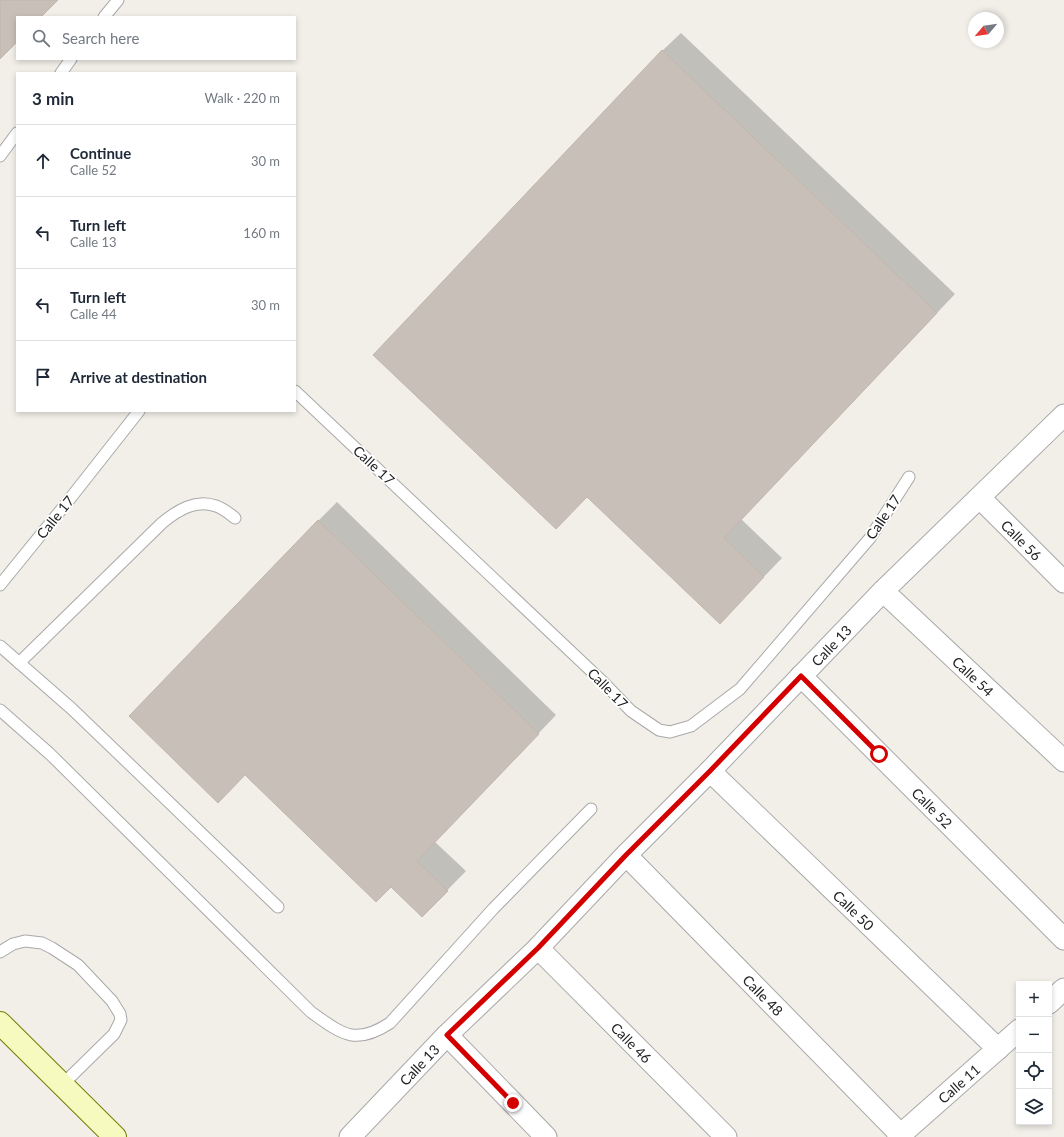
<!DOCTYPE html>
<meta charset="utf-8">
<style>
body{margin:0;font-family:Lato,sans-serif;background:#f2f2f3;color:#1f2937}
.controls{position:absolute;right:12px;bottom:12px;display:grid;overflow:hidden;border-radius:0px;box-shadow:0 2px 6px #0003}
.controls button{width:36px;height:36px;display:grid;place-items:center;padding:0;border:0;border-bottom:1px solid #e0e1e3;background:#fff;color:#1f2937;font:20px sans-serif}
.compass{position:absolute;left:968px;top:12px;width:36px;height:36px;border-radius:50%;background:#fff;box-shadow:0 2px 6px #0003;rotate:241deg}
.stop{position:absolute;width:12px;height:12px;margin:-9px;border:3px solid #d40000;border-radius:50%;background:#fff}
.stop.end{background:#d40000;border-color:#fff;box-shadow:0 1px 4px #0008}
.list{margin:0;padding:0;list-style:none}
h2{display:flex;justify-content:space-between;align-items:center;height:52px;margin:0;padding:0 16px;font-size:17px}
h2 small{font-size:13px;font-weight:400;color:#747a83}
.list li{display:grid;grid-template-columns:26px 1fr auto;gap:12px;align-items:center;box-sizing:border-box;height:72px;padding:0 16px;border-top:1px solid #e0e1e3}
.list b{display:block;font-size:15px;white-space:nowrap}
.list p{margin:0;font-size:13px;white-space:nowrap;color:#747a83}
.list em{font-size:13px;font-style:normal;color:#747a83}
.icon{flex:none;width:22px;height:22px;fill:none;stroke:currentColor;stroke-width:2;stroke-linecap:round;stroke-linejoin:round}
.map{position:relative;flex:none;width:1064px;height:1137px;overflow:hidden}
.search{position:absolute;background:#fff;box-shadow:0 2px 6px #0003;left:16px;top:16px;width:280px;height:44px;display:flex;align-items:center;gap:10px;box-sizing:border-box;padding:0 14px;border-radius:0px;color:#747a83;font-size:15px}
.panel{position:absolute;background:#fff;box-shadow:0 2px 6px #0003;left:16px;top:72px;width:280px;height:340px;border-radius:0px}
.map>svg:first-child{display:block}
.shadow{fill:#0003}
.building{fill:#c7bfb8;stroke:#c4b6ab}
.lines{fill:none;stroke-linecap:round;stroke-linejoin:round}
.service-casing{stroke:#a9a9a9;stroke-width:13}
.minor-casing{stroke:#a9a9a9;stroke-width:23}
.secondary-casing{stroke:#707d05;stroke-width:24}
.service{stroke:#fff;stroke-width:11}
.minor{stroke:#fff;stroke-width:21}
.secondary{stroke:#f7fabf;stroke-width:22}
.route{stroke:#d40000;stroke-width:5}
.labels{text-anchor:middle;dominant-baseline:central;stroke-width:3.5;stroke-linejoin:round;paint-order:stroke}
.street-label{font-size:14px;fill:#222;stroke:#fff}
</style>
<div class="map">
<svg width="1064" height="1137" viewBox="0 0 1064 1137">
<rect width="100%" height="100%" fill="#f2efe9"/>
<g class="shadow">
<polygon points="681,33 955,294 741,519 782,558 720,622 662,51"/>
<polygon points="337,502 556,715 435,842 466,871 422,916 318,521"/>
</g>
<g class="building">
<polygon points="0,0 58,0 41,17 17,17 17,42 0,59"/>
<polygon points="662,50 937,313 724,538 764,577 720,624 587,497 556,529 373,355"/>
<polygon points="318,520 539,734 417,861 448,891 422,917 391,887 376,902 245,775 218,803 129,716"/>
</g>
<g class="lines">
<defs>
<g id="service">
<polyline points="104,17 118,0"/>
<polyline points="61,73 71,59"/>
<polyline points="0,156 17,133"/>
<polyline points="295,391 604,683 631,711 659,730 670,732 691,726 740,689 870,538 909,477"/>
<polyline points="0,585 65,505 139,411"/>
<polyline points="0,646 72,709 278,907"/>
<path d="M19,663L162,523C178,510 195,499 216,506C223,508 230,514 235,518"/>
<path d="M0,710L50,754L311,1012C342,1034 355,1046 390,1023L493,909L591,809"/>
<polyline points="0,952 13,944 25,941 42,943 52,948 78,965 112,1001 120,1014 121,1020 114,1034 62,1085"/>
</g>
<g id="minor">
<path id="s1" d="M980,498L1064,582"/>
<path id="s2" d="M883,591L1064,761"/>
<path id="s3" d="M801,676L1064,939"/>
<path id="s4" d="M710,771L998,1049"/>
<path id="s5" d="M626,855L901,1135"/>
<path id="s6" d="M538,948L726,1137"/>
<polyline points="1049,1003 1064,989"/>
<polyline points="447,1035 546,1137"/>
<path id="s7" d="M350,1137L447,1035L538,948L626,855L710,771L883,591L1064,415"/>
<path id="s8" d="M898,1137L1019,1030"/>
</g>
<polyline id="secondary" points="0,1023 115,1137"/>
</defs>
<use href="#service" class="service-casing"/>
<use href="#minor" class="minor-casing"/>
<use href="#secondary" class="secondary-casing"/>
<use href="#service" class="service"/>
<use href="#minor" class="minor"/>
<use href="#secondary" class="secondary"/>
</g>
<g class="lines">
<polyline class="route" points="513,1103 447,1035 538,948 626,855 710,771 801,676 879,754"/>
</g>
<g class="labels">
<g class="street-label">
<text transform="translate(374 465) rotate(43)">Calle 17</text>
<text transform="translate(55 517) rotate(-51)">Calle 17</text>
<text transform="translate(883 517) rotate(-56)">Calle 17</text>
<text stroke="none"><textPath href="#s1" startOffset="59">Calle 56</textPath></text>
<text stroke="none"><textPath href="#s7" startOffset="688">Calle 13</textPath></text>
<text stroke="none"><textPath href="#s2" startOffset="124">Calle 54</textPath></text>
<text transform="translate(608 688) rotate(45)">Calle 17</text>
<text stroke="none"><textPath href="#s3" startOffset="186">Calle 52</textPath></text>
<text stroke="none"><textPath href="#s4" startOffset="200">Calle 50</textPath></text>
<text stroke="none"><textPath href="#s5" startOffset="196">Calle 48</textPath></text>
<text stroke="none"><textPath href="#s6" startOffset="133">Calle 46</textPath></text>
<text stroke="none"><textPath href="#s7" startOffset="100">Calle 13</textPath></text>
<text stroke="none"><textPath href="#s8" startOffset="81">Calle 11</textPath></text>
</g>
</g>
</svg>
<div class="controls">
<button>+</button>
<button>−</button>
<button><svg class="icon" aria-label="locate" viewBox="0 0 24 24"><circle cx="12" cy="12" r="6"/><path d="M12 2v4M12 18v4M2 12h4M18 12h4"/></svg></button>
<button><svg class="icon" aria-label="layers" viewBox="0 0 24 24"><path d="M12 4l9 5-9 5-9-5zM3 14l9 5 9-5"/></svg></button>
</div>
<svg class="compass" viewBox="-18 -18 36 36"><path d="M0-13l5 13h-10z" fill="#e53935"/><path d="M0 13l5-13h-10z" fill="#747a83"/></svg>
<div class="stop" style="left:879px;top:754px"></div>
<div class="stop end" style="left:513px;top:1103px"></div>
<div class="search"><svg class="icon" aria-label="search" viewBox="0 0 24 24"><circle cx="10" cy="10" r="6"/><path d="M15 15l6 6"/></svg>Search here</div>
<section class="panel">
<h2>3 min<small>Walk · 220 m</small></h2>
<ul class="list">
<li><svg class="icon" aria-label="ahead" viewBox="0 0 24 24"><path d="M12 20V5M6 11l6-6 6 6"/></svg><div><b>Continue</b><p>Calle 52</p></div><em>30 m</em></li>
<li><svg class="icon" aria-label="left" viewBox="0 0 24 24"><path d="M17 20v-9H6M10 6l-5 5 5 5"/></svg><div><b>Turn left</b><p>Calle 13</p></div><em>160 m</em></li>
<li><svg class="icon" aria-label="left" viewBox="0 0 24 24"><path d="M17 20v-9H6M10 6l-5 5 5 5"/></svg><div><b>Turn left</b><p>Calle 44</p></div><em>30 m</em></li>
<li><svg class="icon" aria-label="arrive" viewBox="0 0 24 24"><path d="M6 21V4h12l-3 4 3 4H6"/></svg><div><b>Arrive at destination</b></div></li>
</ul>
</section>
</div>
